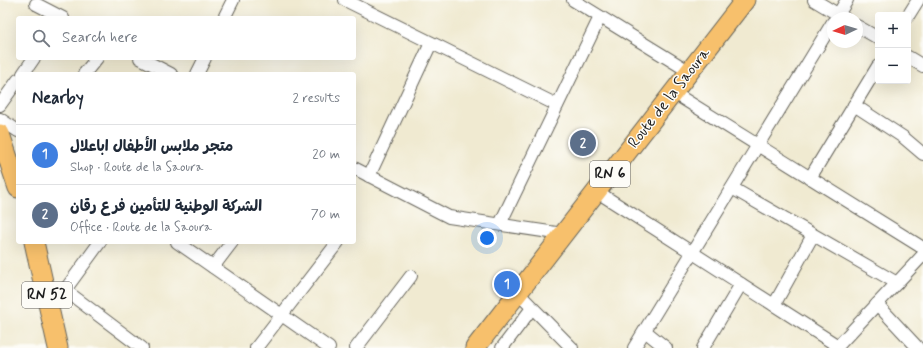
<!DOCTYPE html>
<meta charset="utf-8">
<style>
body{margin:0;font-family:Mynerve,"Playpen Sans Arabic",sans-serif;background:#f2f2f3;color:#1f2937}
.controls{position:absolute;right:12px;top:12px;display:grid;overflow:hidden;border-radius:4px;box-shadow:0 4px 16px #0002}
.controls button{width:36px;height:36px;display:grid;place-items:center;padding:0;border:0;border-bottom:1px solid #e0e1e3;background:#fff;color:#1f2937;font:20px sans-serif}
.compass{position:absolute;left:827px;top:12px;width:36px;height:36px;border-radius:50%;background:#fff;box-shadow:0 4px 16px #0002;rotate:266deg}
.you{position:absolute;left:487px;top:238px;width:14px;height:14px;margin:-10px;border:3px solid #fff;border-radius:50%;background:#1a73e8;box-shadow:0 0 0 6px #1a73e833}
.badge{display:grid;place-items:center;width:26px;height:26px;border-radius:50%;background:#1a73e8;color:#fff;font-size:13px;font-weight:700}
.pin{position:absolute;translate:-50% -50%;border:2px solid #fff;box-shadow:0 1px 4px #0006}
.list{margin:0;padding:0;list-style:none}
h2{display:flex;justify-content:space-between;align-items:center;height:52px;margin:0;padding:0 16px;font-size:17px}
h2 small{font-size:13px;font-weight:400;color:#747a83}
.list li{display:grid;grid-template-columns:26px 1fr auto;gap:12px;align-items:center;box-sizing:border-box;height:60px;padding:0 16px;border-top:1px solid #e0e1e3}
.list b{display:block;font-size:15px;white-space:nowrap}
.list p{margin:0;font-size:13px;white-space:nowrap;color:#747a83}
.list em{font-size:13px;font-style:normal;color:#747a83}
.icon{flex:none;width:22px;height:22px;fill:none;stroke:currentColor;stroke-width:2;stroke-linecap:round;stroke-linejoin:round}
.map{position:relative;flex:none;width:923px;height:348px;overflow:hidden}
.search{position:absolute;background:#fff;box-shadow:0 4px 16px #0002;left:16px;top:16px;width:340px;height:44px;display:flex;align-items:center;gap:10px;box-sizing:border-box;padding:0 14px;border-radius:4px;color:#747a83;font-size:15px}
.panel{position:absolute;background:#fff;box-shadow:0 4px 16px #0002;left:16px;top:72px;width:340px;height:172px;border-radius:4px}
.map>svg:first-child{display:block}
.lines{fill:none;stroke-linecap:round;stroke-linejoin:round}
.street-casing{stroke:#66645b;stroke-width:14}
.primary-casing{stroke:#66645b;stroke-width:21}
.street{stroke:#fff;stroke-width:12}
.primary{stroke:#f7c06c;stroke-width:19}
.labels{text-anchor:middle;dominant-baseline:central;stroke-width:3;stroke-linejoin:round;paint-order:stroke}
.shield{fill:#fdfcf7;stroke:#605f5e;stroke-width:1}
.shield-label{font-size:15px;font-weight:bold;fill:#1c1c1c}
.street-label{font-size:16px;fill:#1c1c1c;stroke:#fdfcf7}
</style>
<div class="map">
<svg width="923" height="348" viewBox="0 0 923 348">
<rect width="100%" height="100%" fill="#fdfcf7"/>
<filter id="ink" filterUnits="userSpaceOnUse"><feTurbulence type="fractalNoise" baseFrequency=".025" numOctaves="2"/><feDisplacementMap in="SourceGraphic" scale="8" xChannelSelector="R" yChannelSelector="G"/><feConvolveMatrix kernelMatrix="1 2 1 2 8 2 1 2 1" color-interpolation-filters="sRGB"/></filter>
<filter id="wash" filterUnits="userSpaceOnUse"><feTurbulence type="fractalNoise" baseFrequency=".012" numOctaves="4" result="noise"/><feDisplacementMap in="SourceGraphic" scale="16" xChannelSelector="R" yChannelSelector="G"/><feGaussianBlur stdDeviation="0.9" result="paint"/><feColorMatrix in="noise" values="0 0 0 0 0 0 0 0 0 0 0 0 0 0 0 0 0 1.4 0 .05"/><feComposite in="paint" operator="in"/></filter>
<g filter="url(#wash)">
<rect width="100%" height="100%" fill="#f0ead1"/>
</g>
<g filter="url(#ink)">
<g class="lines">
<defs>
<g id="street">
<polyline points="345,0 557,105"/>
<polyline points="573,0 690,72"/>
<polyline points="814,0 844,18"/>
<polyline points="36,4 63,18"/>
<polyline points="908,16 918,0"/>
<polyline points="224,18 233,0"/>
<polyline points="836,18 847,0"/>
<polyline points="857,26 878,38"/>
<polyline points="908,57 923,66"/>
<polyline points="140,58 171,74"/>
<polyline points="23,74 34,58"/>
<polyline points="84,74 97,58"/>
<polyline points="197,74 205,58"/>
<polyline points="674,93 923,248"/>
<polyline points="0,105 18,80"/>
<polyline points="854,105 903,137 923,154"/>
<polyline points="0,119 18,131"/>
<polyline points="354,168 449,217 563,234"/>
<polyline points="369,176 431,43"/>
<polyline points="810,178 878,66"/>
<polyline points="732,188 897,283"/>
<polyline points="596,191 838,346"/>
<polyline points="500,224 600,17"/>
<polyline points="177,242 329,348"/>
<polyline points="213,267 232,242"/>
<polyline points="65,290 142,348"/>
<polyline points="517,292 572,348"/>
<polyline points="47,294 65,290 100,242"/>
<polyline points="877,304 918,348"/>
<polyline points="774,305 813,235"/>
<polyline points="645,331 666,348"/>
<polyline points="256,348 338,242"/>
<polyline points="356,348 411,276"/>
<polyline points="502,348 532,308"/>
<polyline points="634,348 833,22"/>
<polyline points="703,348 741,284"/>
<polyline points="836,348 923,255"/>
</g>
<g id="primary">
<polyline points="0,134 18,188"/>
<polyline points="34,242 58,348"/>
<polyline points="475,348 745,0"/>
</g>
</defs>
<use href="#street" class="street-casing"/>
<use href="#primary" class="primary-casing"/>
<use href="#street" class="street"/>
<use href="#primary" class="primary"/>
</g>
</g>
<g class="labels">
<g class="shield">
<rect x="590" y="161" width="40" height="26" rx="3"/>
<rect x="22" y="282" width="50" height="26" rx="3"/>
</g>
<g class="shield-label">
<text x="610" y="174">RN 6</text>
<text x="47" y="295">RN 52</text>
</g>
<g class="street-label">
<text transform="translate(669 98) rotate(-52)">Route de la Saoura</text>
</g>
</g>
</svg>
<div class="controls">
<button>+</button>
<button>−</button>
</div>
<svg class="compass" viewBox="-18 -18 36 36"><path d="M0-13l5 13h-10z" fill="#e53935"/><path d="M0 13l5-13h-10z" fill="#747a83"/></svg>
<div class="you"></div>
<div class="pin badge" style="left:507px;top:284px;background:#3f7fe0">1</div>
<div class="pin badge" style="left:583px;top:143px;background:#5c6f8a">2</div>
<div class="search"><svg class="icon" aria-label="search" viewBox="0 0 24 24"><circle cx="10" cy="10" r="6"/><path d="M15 15l6 6"/></svg>Search here</div>
<section class="panel">
<h2>Nearby<small>2 results</small></h2>
<ul class="list">
<li><span class="badge" style="background:#3f7fe0">1</span><div><b>متجر ملابس الأطفال اباعلال</b><p>Shop · Route de la Saoura</p></div><em>20 m</em></li>
<li><span class="badge" style="background:#5c6f8a">2</span><div><b>الشركة الوطنية للتأمين فرع رقان</b><p>Office · Route de la Saoura</p></div><em>70 m</em></li>
</ul>
</section>
</div>
